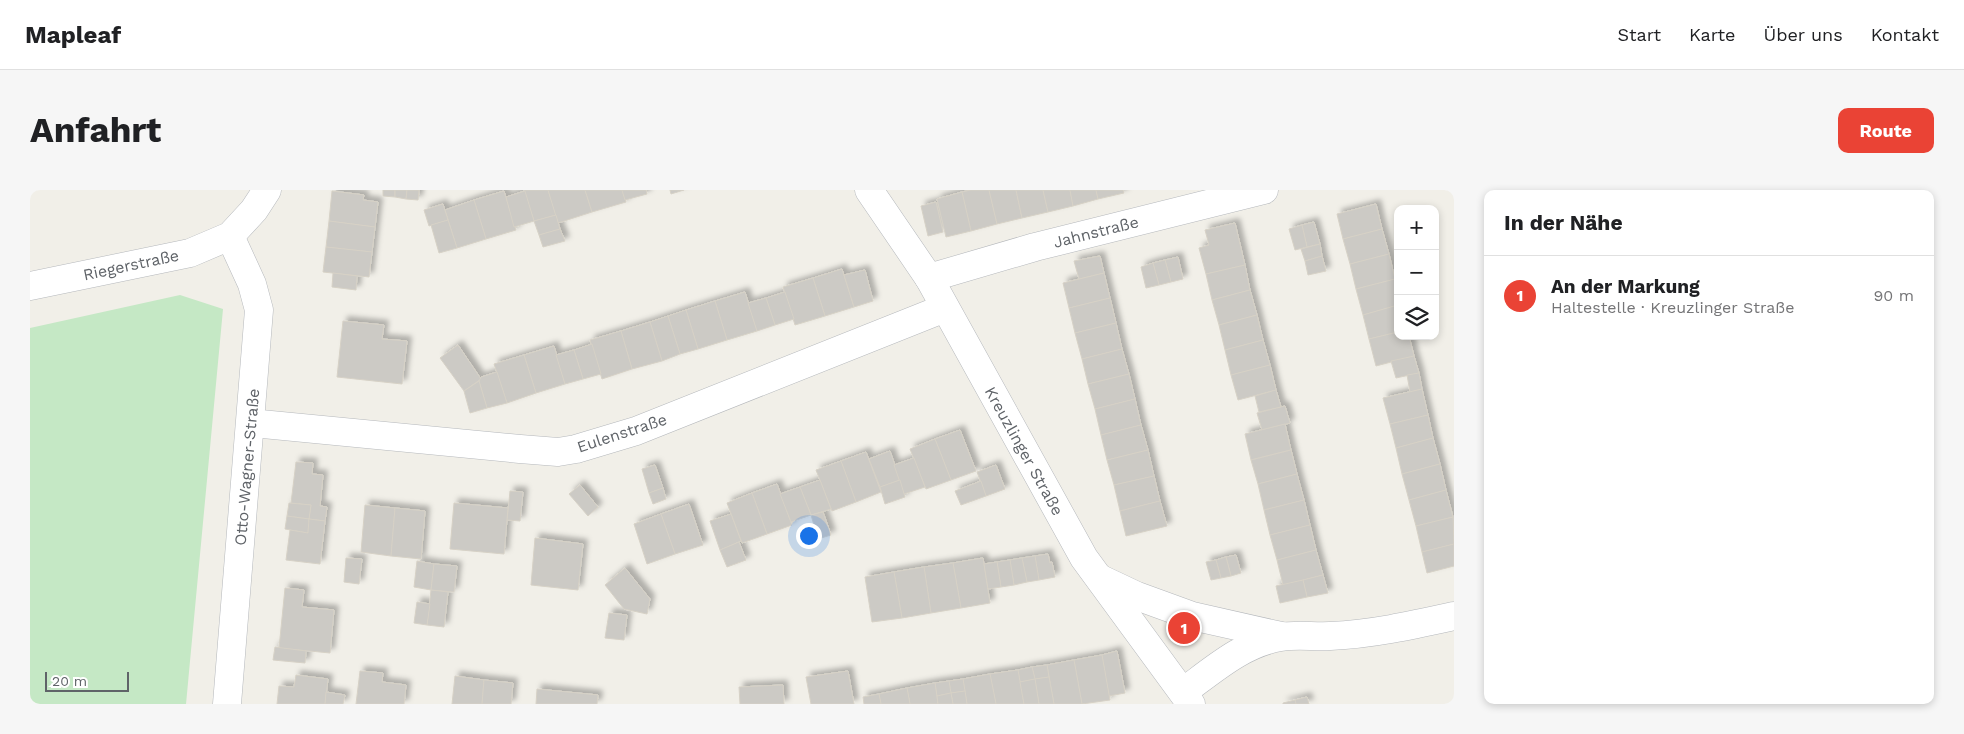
<!DOCTYPE html>
<html lang="de">
<meta charset="utf-8">
<style>
body{margin:0;font-family:"Work Sans",sans-serif;background:#f6f6f6;color:#202124}
.controls{position:absolute;right:15px;top:15px;display:grid;overflow:hidden;border-radius:10px;box-shadow:0 2px 8px #0003}
.controls button{width:45px;height:45px;display:grid;place-items:center;padding:0;border:0;border-bottom:1px solid #e0e0e0;background:#fff;color:#202124;font:25px sans-serif}
.scale{position:absolute;left:15px;bottom:12px;width:84px;box-sizing:border-box;padding-left:5px;border:2px solid #5f6368;border-top:0;font-size:14px;line-height:18px;white-space:nowrap;color:#5f6368;-webkit-text-stroke:4px #fff;paint-order:stroke}
.you{position:absolute;left:778px;top:345px;width:18px;height:18px;margin:-12px;border:4px solid #fff;border-radius:50%;background:#1a73e8;box-shadow:0 0 0 8px #1a73e833}
.badge{display:grid;place-items:center;width:32px;height:32px;border-radius:50%;background:#ea4335;color:#fff;font-size:16px;font-weight:700}
.pin{position:absolute;translate:-50% -50%;border:2px solid #fff;box-shadow:0 1px 5px #0006}
.list{margin:0;padding:0;list-style:none}
h2{display:flex;justify-content:space-between;align-items:center;height:65px;margin:0;padding:0 20px;font-size:21px}
h2 small{font-size:16px;font-weight:400;color:#757577}
.list li{display:grid;grid-template-columns:32px 1fr auto;gap:15px;align-items:center;box-sizing:border-box;height:80px;padding:0 20px;border-top:1px solid #e0e0e0}
.list b{display:block;font-size:19px;white-space:nowrap}
.list p{margin:0;font-size:16px;white-space:nowrap;color:#757577}
.list em{font-size:16px;font-style:normal;color:#757577}
.icon{flex:none;width:28px;height:28px;fill:none;stroke:currentColor;stroke-width:2;stroke-linecap:round;stroke-linejoin:round}
.map{position:relative;flex:none;width:1424px;height:514px;overflow:hidden;border-radius:10px}
header{display:flex;align-items:center;gap:30px;box-sizing:border-box;height:70px;padding:0 25px;background:#fff;border-bottom:1px solid #e0e0e0}
header strong{font-size:24px}
nav{display:flex;gap:28px;margin-inline-start:auto;font-size:18px}
.intro{display:flex;align-items:center;justify-content:space-between;box-sizing:border-box;height:120px;padding:0 30px}
h1{margin:0;font-size:35px}
.button{padding:12px 22px;border-radius:10px;background:#ea4335;color:#fff;font-size:18px;font-weight:700}
main{display:flex;gap:30px;padding:0 30px}
aside{flex:1;background:#fff;border-radius:10px;box-shadow:0 2px 8px #0003}
.map>svg:first-child{display:block}
.green{fill:#c5e8c5}
.building{fill:#cccac5;stroke:#d6d1c6;filter:url(#shadow)}
.lines{fill:none;stroke-linecap:round;stroke-linejoin:round}
.minor-casing{stroke:#b5b8bc;stroke-width:29}
.minor{stroke:#fff;stroke-width:28}
.labels{text-anchor:middle;dominant-baseline:central;stroke-width:5;stroke-linejoin:round;paint-order:stroke}
.street-label{font-size:16px;fill:#5f6368;stroke:#fff}
</style>
<header>
<strong>Mapleaf</strong>
<nav><a>Start</a><a>Karte</a><a>Über uns</a><a>Kontakt</a></nav>
</header>
<div class="intro"><h1>Anfahrt</h1><a class="button">Route</a></div>
<main>
<div class="map">
<svg width="1424" height="514" viewBox="0 0 1424 514">
<defs>
<filter id="shadow"><feDropShadow dx="4.5" dy="-4.5" stdDeviation="2.5" flood-color="#0004"/></filter>
</defs>
<rect width="100%" height="100%" fill="#f1efe8"/>
<polygon class="green" points="150,105 193,119 156,514 0,514 0,138"/>
<g class="building">
<polygon points="353,0 365,0 365,7 353,6"/>
<polygon points="365,0 377,0 376,9 365,7"/>
<polygon points="377,0 389,0 388,10 376,9"/>
<polygon points="494,0 518,0 526,25 504,31"/>
<polygon points="518,0 555,0 562,22 528,33"/>
<polygon points="555,0 592,0 596,12 562,22"/>
<polygon points="592,0 616,0 617,4 595,10"/>
<polygon points="640,0 654,0 641,4"/>
<polygon points="941,0 959,0 967,34 941,41 932,2"/>
<polygon points="959,0 986,0 992,28 967,34"/>
<polygon points="986,0 1013,0 1018,22 992,28"/>
<polygon points="1013,0 1040,0 1043,16 1018,22"/>
<polygon points="1040,0 1066,0 1068,9 1043,16"/>
<polygon points="1066,0 1093,0 1094,3 1068,9"/>
<polygon points="302,1 334,5 333,10 348,12 345,37 299,31"/>
<polygon points="474,1 486,40 456,49 444,10"/>
<polygon points="495,1 504,31 484,37 476,7"/>
<polygon points="932,2 941,41 916,47 907,9"/>
<polygon points="444,10 456,49 427,58 415,20"/>
<polygon points="906,12 913,42 898,46 891,16"/>
<polygon points="413,14 418,30 399,36 394,20"/>
<polygon points="1346,14 1352,39 1313,49 1307,24"/>
<polygon points="526,25 530,39 509,45 504,31"/>
<polygon points="418,30 427,58 409,63 401,35"/>
<polygon points="299,31 345,37 342,62 296,57"/>
<polygon points="1284,32 1290,54 1277,57 1272,35"/>
<polygon points="1205,33 1215,75 1176,84 1169,58 1179,55 1175,40"/>
<polygon points="1272,35 1277,57 1265,60 1259,39"/>
<polygon points="530,39 535,51 513,57 509,45"/>
<polygon points="1352,39 1359,64 1320,74 1313,49"/>
<polygon points="1290,54 1292,66 1275,71 1271,59"/>
<polygon points="296,57 342,62 339,87 293,82"/>
<polygon points="1359,64 1365,89 1326,99 1320,74"/>
<polygon points="1070,66 1074,83 1049,89 1044,71"/>
<polygon points="1292,66 1296,81 1278,85 1275,71"/>
<polygon points="1148,67 1153,89 1141,92 1135,70"/>
<polygon points="1135,70 1141,92 1129,95 1123,73"/>
<polygon points="1123,73 1129,95 1116,98 1111,77"/>
<polygon points="1215,75 1220,100 1182,110 1176,84"/>
<polygon points="812,79 824,117 795,126 783,88"/>
<polygon points="835,80 843,111 824,117 814,85"/>
<polygon points="303,83 327,86 326,100 302,97"/>
<polygon points="1074,83 1080,108 1039,118 1033,93"/>
<polygon points="783,88 795,126 765,135 753,97"/>
<polygon points="1365,89 1368,115 1333,125 1326,99"/>
<polygon points="1220,100 1227,125 1189,135 1182,110"/>
<polygon points="715,102 727,141 697,150 685,111"/>
<polygon points="755,102 764,129 745,135 736,108"/>
<polygon points="736,108 745,135 727,141 718,113"/>
<polygon points="1080,108 1086,133 1045,143 1039,118"/>
<polygon points="685,111 697,150 668,159 656,120"/>
<polygon points="1368,115 1368,142 1339,149 1333,125"/>
<polygon points="656,120 668,159 650,164 638,126"/>
<polygon points="1227,125 1233,150 1195,160 1189,135"/>
<polygon points="638,126 650,164 632,171 620,132"/>
<polygon points="313,131 354,135 352,149 377,151 372,194 307,187"/>
<polygon points="620,132 632,171 602,179 591,141"/>
<polygon points="1086,133 1092,159 1052,169 1045,143"/>
<polygon points="591,141 602,179 572,189 560,150"/>
<polygon points="1368,142 1368,146 1379,146 1384,166 1346,176 1339,149"/>
<polygon points="1233,150 1240,175 1201,185 1195,160"/>
<polygon points="562,154 571,184 553,189 544,160"/>
<polygon points="428,155 451,189 434,201 410,168"/>
<polygon points="524,156 535,194 506,203 494,165"/>
<polygon points="1092,159 1099,184 1058,194 1052,169"/>
<polygon points="544,160 553,189 535,194 526,165"/>
<polygon points="494,165 506,203 477,213 464,174"/>
<polygon points="1384,166 1389,183 1366,188 1361,171"/>
<polygon points="1240,175 1246,200 1208,210 1201,185"/>
<polygon points="467,182 477,213 457,218 449,191 451,187"/>
<polygon points="1389,183 1392,199 1380,202 1377,185"/>
<polygon points="1099,184 1105,209 1065,219 1058,194"/>
<polygon points="449,191 457,218 440,223 434,201"/>
<polygon points="1392,199 1398,225 1360,234 1353,208"/>
<polygon points="1246,200 1251,217 1229,222 1225,206"/>
<polygon points="1105,209 1111,235 1071,245 1065,219"/>
<polygon points="1255,216 1260,233 1232,240 1227,223"/>
<polygon points="1398,225 1403,248 1366,258 1360,234"/>
<polygon points="1255,234 1261,260 1221,270 1215,244"/>
<polygon points="1111,235 1118,260 1077,270 1071,245"/>
<polygon points="930,240 946,281 921,290 905,249"/>
<polygon points="1403,248 1410,274 1372,284 1366,258"/>
<polygon points="905,249 921,290 896,299 880,259"/>
<polygon points="1118,260 1124,286 1084,295 1077,270"/>
<polygon points="1261,260 1267,284 1228,294 1221,270"/>
<polygon points="860,261 870,290 850,297 839,269"/>
<polygon points="836,262 851,302 826,312 811,271"/>
<polygon points="884,268 895,297 874,304 864,275"/>
<polygon points="811,271 826,312 802,321 786,280"/>
<polygon points="266,272 283,273 282,284 293,285 290,316 297,317 295,331 279,329 281,315 261,313"/>
<polygon points="1410,274 1416,300 1379,310 1372,284"/>
<polygon points="625,275 633,298 619,303 612,279"/>
<polygon points="966,275 975,299 956,306 947,282"/>
<polygon points="1267,284 1274,310 1234,320 1228,294"/>
<polygon points="1124,286 1130,311 1090,321 1084,295"/>
<polygon points="790,290 801,319 781,325 770,297"/>
<polygon points="870,290 875,307 855,314 850,297"/>
<polygon points="951,291 956,306 931,315 925,301"/>
<polygon points="747,294 762,335 737,344 722,303"/>
<polygon points="550,295 568,317 558,326 539,304"/>
<polygon points="770,297 781,325 761,332 750,304"/>
<polygon points="633,298 636,309 623,314 619,303"/>
<polygon points="1416,300 1423,327 1386,336 1379,310"/>
<polygon points="480,301 493,302 490,331 477,330"/>
<polygon points="722,303 737,344 712,353 697,313"/>
<polygon points="1274,310 1280,335 1240,345 1234,320"/>
<polygon points="1130,311 1137,336 1096,346 1090,321"/>
<polygon points="259,313 281,315 279,329 257,326"/>
<polygon points="424,313 478,318 474,364 420,359"/>
<polygon points="659,314 673,355 645,364 631,324"/>
<polygon points="335,315 365,318 361,366 331,362"/>
<polygon points="365,318 395,321 391,369 361,366"/>
<polygon points="793,322 801,345 788,349 781,325"/>
<polygon points="631,324 645,364 617,374 604,334"/>
<polygon points="701,324 711,351 690,360 680,331"/>
<polygon points="257,326 279,329 278,343 255,339"/>
<polygon points="1423,327 1424,354 1392,362 1386,336"/>
<polygon points="279,329 295,331 290,374 256,370 260,340 278,343"/>
<polygon points="1280,335 1286,360 1247,370 1240,345"/>
<polygon points="505,348 553,354 548,400 501,395"/>
<polygon points="709,352 716,370 697,377 690,360"/>
<polygon points="1424,354 1424,376 1397,383 1392,362"/>
<polygon points="1286,360 1293,385 1253,395 1247,370"/>
<polygon points="1018,364 1020,373 1022,372 1025,387 1009,390 1005,366"/>
<polygon points="1206,365 1211,383 1201,386 1196,367"/>
<polygon points="1005,366 1009,390 997,392 992,368"/>
<polygon points="1196,367 1201,386 1191,388 1186,370"/>
<polygon points="316,368 332,369 329,394 314,392"/>
<polygon points="953,368 960,413 931,418 923,373"/>
<polygon points="992,368 997,392 984,395 980,370"/>
<polygon points="980,370 984,395 971,397 967,372"/>
<polygon points="1186,370 1191,388 1181,390 1176,372"/>
<polygon points="387,371 404,374 401,400 384,397"/>
<polygon points="967,372 971,397 958,399 954,374"/>
<polygon points="923,373 931,418 901,423 894,377"/>
<polygon points="404,374 427,376 424,402 401,400"/>
<polygon points="894,377 901,423 872,428 864,382"/>
<polygon points="595,378 620,409 617,424 594,419 575,395"/>
<polygon points="864,382 872,428 842,432 835,387"/>
<polygon points="1293,385 1298,403 1277,407 1273,390"/>
<polygon points="1273,390 1277,407 1250,413 1246,396"/>
<polygon points="255,398 274,400 272,417 304,420 300,463 249,458"/>
<polygon points="401,400 418,402 414,437 397,435"/>
<polygon points="387,412 400,414 397,435 384,433"/>
<polygon points="579,423 597,425 594,450 575,448"/>
<polygon points="1141,436 1160,444 1157,451 1138,444"/>
<polygon points="245,457 276,461 275,473 243,470"/>
<polygon points="1087,461 1095,503 1079,506 1072,465"/>
<polygon points="1072,465 1080,510 1052,514 1044,470"/>
<polygon points="1044,470 1052,514 1024,514 1017,475"/>
<polygon points="1017,475 1019,487 1005,489 1002,477"/>
<polygon points="1002,477 1005,489 990,492 988,480"/>
<polygon points="988,480 994,514 966,514 960,484"/>
<polygon points="330,481 353,483 352,492 376,495 374,514 326,514"/>
<polygon points="818,481 824,514 781,514 776,487"/>
<polygon points="960,484 966,514 937,514 933,489"/>
<polygon points="266,485 298,489 295,514 247,514 249,496 264,497"/>
<polygon points="425,486 454,490 452,514 422,514"/>
<polygon points="1019,487 1024,514 1009,514 1005,489"/>
<polygon points="933,489 935,501 921,503 919,491"/>
<polygon points="1005,489 1009,514 994,514 990,492"/>
<polygon points="454,490 483,493 481,514 452,514"/>
<polygon points="919,491 921,503 907,506 905,493"/>
<polygon points="905,493 908,514 880,514 877,498"/>
<polygon points="753,495 754,514 710,514 709,497"/>
<polygon points="877,498 880,514 851,514 849,504"/>
<polygon points="507,499 568,505 567,514 506,514"/>
<polygon points="935,501 937,514 923,514 921,503"/>
<polygon points="296,502 315,505 313,514 295,514"/>
<polygon points="921,503 923,514 908,514 907,506"/>
<polygon points="849,504 851,514 834,514 833,507"/>
<polygon points="1277,507 1279,514 1266,514 1265,510"/>
<polygon points="1265,510 1266,514 1253,514 1253,513"/>
</g>
<g class="lines">
<defs>
<g id="minor">
<polyline points="839,0 899,88 1054,368 1161,514"/>
<polyline points="899,88 1005,57 1234,0"/>
<polyline points="0,96 160,63 200,46 224,20 237,0"/>
<polyline points="221,233 490,259 528,262 546,259 606,241 915,118"/>
<polyline points="1071,389 1107,406 1162,426 1251,446"/>
<path d="M1153,502C1183,480 1213,453 1251,447C1267,444 1284,447 1300,446C1343,444 1383,435 1424,426"/>
<polyline points="197,514 229,120 222,94 200,46"/>
</g>
</defs>
<use href="#minor" class="minor-casing"/>
<use href="#minor" class="minor"/>
</g>
<g class="labels">
<g class="street-label">
<text transform="translate(1066 42) rotate(-14)">Jahnstraße</text>
<text transform="translate(101 75) rotate(-12)">Riegerstraße</text>
<text transform="translate(592 243) rotate(-18)">Eulenstraße</text>
<text transform="translate(994 261) rotate(61)">Kreuzlinger Straße</text>
<text transform="translate(217 277) rotate(-85)">Otto-Wagner-Straße</text>
</g>
</g>
</svg>
<div class="controls">
<button>+</button>
<button>−</button>
<button><svg class="icon" aria-label="layers" viewBox="0 0 24 24"><path d="M12 4l9 5-9 5-9-5zM3 14l9 5 9-5"/></svg></button>
</div>
<div class="scale">20 m</div>
<div class="you"></div>
<div class="pin badge" style="left:1154px;top:438px">1</div>
</div>
<aside>
<h2>In der Nähe<small></small></h2>
<ul class="list">
<li><span class="badge">1</span><div><b>An der Markung</b><p>Haltestelle · Kreuzlinger Straße</p></div><em>90 m</em></li>
</ul>
</aside>
</main>
